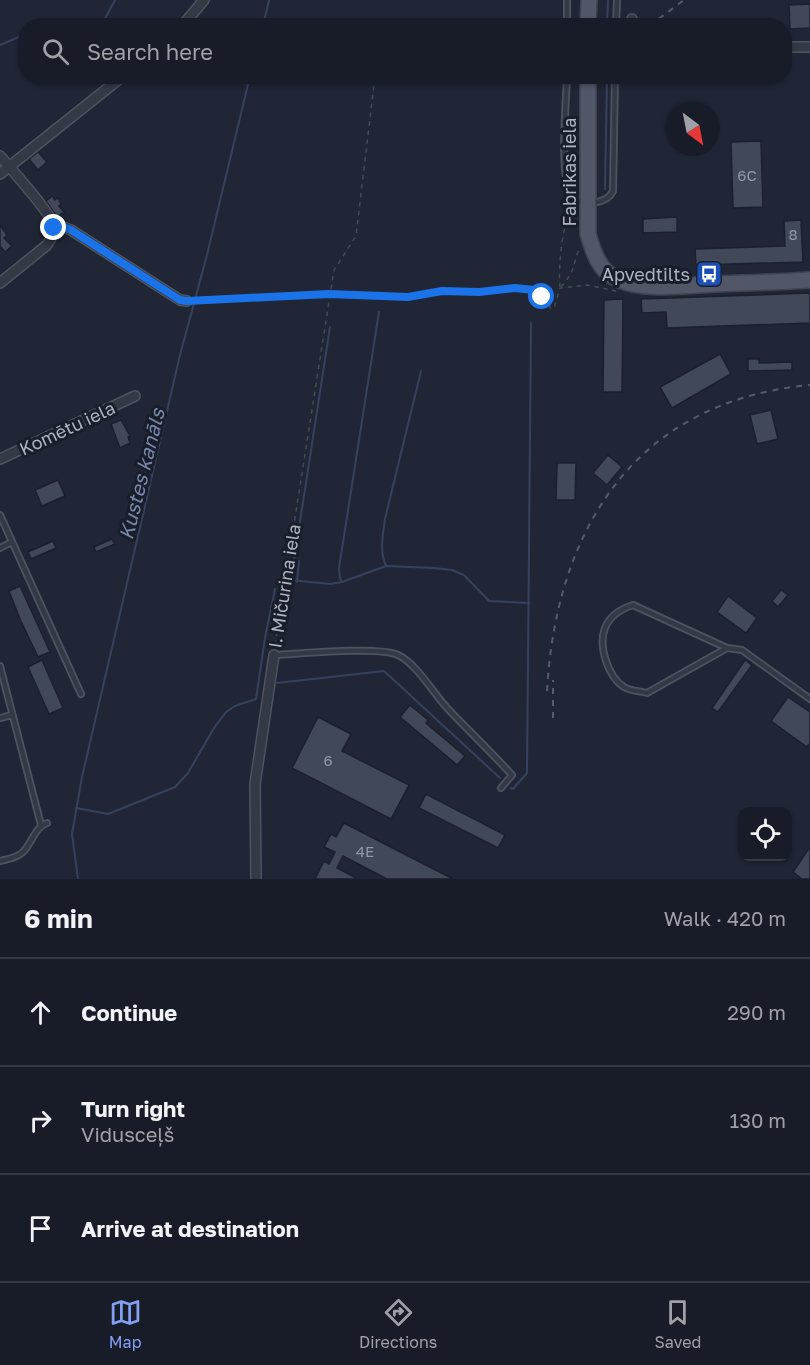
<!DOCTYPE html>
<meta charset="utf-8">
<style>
body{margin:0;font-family:"Golos Text",sans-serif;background:#212530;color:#f1f3f6}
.controls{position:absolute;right:18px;bottom:18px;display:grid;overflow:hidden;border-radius:12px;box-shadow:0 2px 4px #0004}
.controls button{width:54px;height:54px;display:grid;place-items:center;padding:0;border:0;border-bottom:2px solid #363a45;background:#181c28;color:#f1f3f6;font:30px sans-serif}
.compass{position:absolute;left:666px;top:102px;width:54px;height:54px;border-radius:50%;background:#181c28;box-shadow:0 2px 4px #0004;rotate:148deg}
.stop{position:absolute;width:18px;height:18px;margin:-14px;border:4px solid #1a73e8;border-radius:50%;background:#fff}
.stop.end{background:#1a73e8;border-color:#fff;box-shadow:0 2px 6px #0008}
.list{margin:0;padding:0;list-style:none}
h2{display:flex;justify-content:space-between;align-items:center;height:78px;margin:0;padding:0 24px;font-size:26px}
h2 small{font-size:20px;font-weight:400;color:#9fa1a8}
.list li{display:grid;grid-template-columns:39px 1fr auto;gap:18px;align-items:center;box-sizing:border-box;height:108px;padding:0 24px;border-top:2px solid #363a45}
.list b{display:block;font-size:22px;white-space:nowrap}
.list p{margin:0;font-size:20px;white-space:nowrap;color:#9fa1a8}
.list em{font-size:20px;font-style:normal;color:#9fa1a8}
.icon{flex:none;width:33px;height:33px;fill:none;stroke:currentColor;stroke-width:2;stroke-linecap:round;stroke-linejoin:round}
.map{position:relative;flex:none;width:810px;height:879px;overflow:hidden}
.search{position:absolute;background:#181c28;box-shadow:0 2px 4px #0004;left:18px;right:18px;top:18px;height:66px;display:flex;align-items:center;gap:15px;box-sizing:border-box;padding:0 21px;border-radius:24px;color:#9fa1a8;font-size:22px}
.sheet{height:402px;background:#181c28}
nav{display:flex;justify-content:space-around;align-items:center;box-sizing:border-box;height:84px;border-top:2px solid #363a45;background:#181c28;font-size:16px;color:#9fa1a8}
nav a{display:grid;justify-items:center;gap:3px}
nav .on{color:#82a0f2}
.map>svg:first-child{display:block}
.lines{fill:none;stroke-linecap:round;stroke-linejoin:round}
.stream{stroke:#36425d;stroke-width:2}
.building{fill:#414959;stroke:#1b202c;stroke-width:1.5}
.lane-casing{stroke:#4e5360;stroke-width:8}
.street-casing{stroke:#4e5360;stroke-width:12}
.primary-casing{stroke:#3d424f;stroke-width:18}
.path{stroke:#3f4e53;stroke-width:1.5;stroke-dasharray:4.5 4.5;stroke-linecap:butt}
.lane{stroke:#333945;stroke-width:4.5}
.street{stroke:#333945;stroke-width:9}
.primary{stroke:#515766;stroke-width:15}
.rail{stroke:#555c6c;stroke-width:2;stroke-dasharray:6 6;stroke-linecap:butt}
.route{stroke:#1a73e8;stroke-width:8}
.labels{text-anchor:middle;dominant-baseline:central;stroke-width:6;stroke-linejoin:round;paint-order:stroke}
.number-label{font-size:15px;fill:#9298a8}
.street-label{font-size:18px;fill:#adb3c2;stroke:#191e2a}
.poi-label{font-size:18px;fill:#adb3c2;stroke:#191e2a;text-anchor:end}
.water-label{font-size:20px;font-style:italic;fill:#7686aa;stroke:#191e2a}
</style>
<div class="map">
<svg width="810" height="879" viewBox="0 0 810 879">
<rect width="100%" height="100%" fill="#202635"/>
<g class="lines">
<g class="stream">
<polyline points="101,26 115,0"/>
<polyline points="263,26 269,0"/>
<polyline points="607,26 608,0"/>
<polyline points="0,45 26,34"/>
<polyline points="605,189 607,76"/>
<polyline points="330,327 291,580 330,584 342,582 386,566 434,568 452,570 464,575 489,601 529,603"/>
<path d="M386,566C379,551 383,535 385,519L421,371"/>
<polyline points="297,582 299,561"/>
<polyline points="342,582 340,578 339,568 379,312"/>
<polyline points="277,683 384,671 500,778"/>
<polyline points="511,788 513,789 527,773 531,323"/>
<polyline points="76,808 108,814 175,787 188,773 214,728 226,712 235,706 256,699 265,638 275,589"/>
<polyline points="78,879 72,834 82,777 180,355 207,255 250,76"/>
</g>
</g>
<g class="building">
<polygon points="810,4 810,28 790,29 789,5"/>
<polygon points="761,141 763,207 733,208 731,142"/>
<polygon points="38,152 47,162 38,170 29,159"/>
<polygon points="52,196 55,200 58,198 61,204 59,206 64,212 57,217 46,201"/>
<polygon points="677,217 677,232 643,233 643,219"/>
<polygon points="801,220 803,262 696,265 695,249 785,246 784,221"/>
<polygon points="0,225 7,235 4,238 12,246 5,252 0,246"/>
<polygon points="810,293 810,323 667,328 666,312 642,313 641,299"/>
<polygon points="623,299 622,392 603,392 604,300"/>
<polygon points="720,354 731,374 672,408 660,387"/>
<polygon points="748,359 759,359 759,363 792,362 792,370 748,371"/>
<polygon points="771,410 778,439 757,444 750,415"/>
<polygon points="121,420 130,436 128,437 130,443 120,448 111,424"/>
<polygon points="608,455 622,467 607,485 593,473"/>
<polygon points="557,463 576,463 575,500 556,500"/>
<polygon points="58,480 65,496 42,506 35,490"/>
<polygon points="112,539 115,544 96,552 94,547"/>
<polygon points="53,541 56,548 31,559 28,552"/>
<polygon points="20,586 50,652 38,657 20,619 9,591"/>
<polygon points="781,590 788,595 778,607 772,601"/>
<polygon points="728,596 757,618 746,633 717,612"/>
<polygon points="42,660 63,708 49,714 28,667"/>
<polygon points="745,660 752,665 718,712 712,708"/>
<polygon points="788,697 810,712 810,743 807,747 771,721"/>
<polygon points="410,705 428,720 426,723 465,756 457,765 400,717"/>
<polygon points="318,717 351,734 342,751 409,785 391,819 292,768"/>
<polygon points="426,794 505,835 498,848 419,808"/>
<polygon points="344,823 453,879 387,879 343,856 337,868 358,879 315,879 324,861 329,864 335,852 324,847 331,834 336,837"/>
<polygon points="810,847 810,879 802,879 793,872"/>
</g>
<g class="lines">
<defs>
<g id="lane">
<polyline points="567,0 567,26"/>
<polyline points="616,26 617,0"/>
<path d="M567,76C566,103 559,180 572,199C584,206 607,204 613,191L615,76"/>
<polyline points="0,515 81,694"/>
<polyline points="0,548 12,542"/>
<path d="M727,648L647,693C640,691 630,691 624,687C608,677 598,646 605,628C610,615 621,609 633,605L727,648L742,650L810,699"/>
<path d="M274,655C299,654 378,646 398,655C417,664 433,693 448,709C469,731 491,752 512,775L501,788"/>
<polyline points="0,666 41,825"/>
<polyline points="0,718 12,715"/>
<path d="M0,861C8,859 17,858 23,852C32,843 35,827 47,823"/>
</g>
<g id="street">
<polyline points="632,19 635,26"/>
<polyline points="182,26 204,0"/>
<polyline points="784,47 810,47"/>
<path d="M0,156C10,168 53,215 54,227C54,234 51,239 47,245L0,283"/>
<polyline points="0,174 123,76"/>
<polyline points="53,223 71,230 180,300 187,301"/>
<polyline points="0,459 135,396"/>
<polyline points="256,879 255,784 274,655"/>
</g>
<g id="primary">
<polyline points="588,26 589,0"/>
<path d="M588,76V234C593,251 599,271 617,279C643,291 684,286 713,284C745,283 778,282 810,280"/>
</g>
</defs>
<use href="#lane" class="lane-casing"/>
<use href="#street" class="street-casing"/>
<use href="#primary" class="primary-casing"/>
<g class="path">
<polyline points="676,275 686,274"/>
<path d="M560,287C558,266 562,226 572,207"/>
<polyline points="561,287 571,274 579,249"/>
<polyline points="196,302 329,294 408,297 442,291 479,293 515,287 534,290 551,308 554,308 560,288 587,285 616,291"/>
<polyline points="275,645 334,270 356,236 375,76"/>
</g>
<use href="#lane" class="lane"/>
<use href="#street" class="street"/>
<use href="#primary" class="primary"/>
<g class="rail">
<polyline points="649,26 684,0"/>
<path d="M547,691C556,528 636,401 810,385"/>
<polyline points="553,718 553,680"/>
</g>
</g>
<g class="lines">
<polyline class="route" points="54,228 53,223 71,230 180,300 187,301 329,294 408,297 442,291 479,292 515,288 534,290 542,297"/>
</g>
<defs>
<symbol id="bus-square" viewBox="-11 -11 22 22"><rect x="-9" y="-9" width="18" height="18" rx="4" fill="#1a4fb4" stroke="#191e2a"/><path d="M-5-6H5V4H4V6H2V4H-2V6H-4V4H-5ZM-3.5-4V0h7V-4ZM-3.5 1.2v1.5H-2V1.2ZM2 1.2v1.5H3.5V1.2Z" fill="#fff"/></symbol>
</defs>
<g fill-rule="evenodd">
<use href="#bus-square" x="694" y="259" width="30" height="30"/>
</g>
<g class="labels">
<g class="number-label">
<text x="747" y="175">6C</text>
<text x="793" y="234">8</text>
<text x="328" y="760">6</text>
<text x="365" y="851">4E</text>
</g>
<g class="street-label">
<text transform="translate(569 172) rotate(-90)">Fabrikas iela</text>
<text transform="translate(67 428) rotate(-25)">Komētu iela</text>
<text transform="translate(284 586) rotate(-81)">I. Mičurina iela</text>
</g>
<g class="poi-label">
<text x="690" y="274">Apvedtilts</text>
</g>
<g class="water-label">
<text transform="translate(141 474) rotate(-76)">Kustes kanāls</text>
</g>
</g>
</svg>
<div class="controls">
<button><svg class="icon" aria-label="locate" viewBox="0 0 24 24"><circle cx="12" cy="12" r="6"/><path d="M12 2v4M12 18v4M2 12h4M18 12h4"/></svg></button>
</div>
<svg class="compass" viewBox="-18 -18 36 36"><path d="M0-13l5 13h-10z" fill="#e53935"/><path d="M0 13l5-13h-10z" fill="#9fa1a8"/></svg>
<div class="stop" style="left:542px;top:297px"></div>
<div class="stop end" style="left:54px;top:228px"></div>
<div class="search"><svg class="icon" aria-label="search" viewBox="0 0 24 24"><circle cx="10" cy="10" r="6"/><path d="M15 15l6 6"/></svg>Search here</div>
</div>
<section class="sheet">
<h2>6 min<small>Walk · 420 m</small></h2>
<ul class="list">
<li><svg class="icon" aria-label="ahead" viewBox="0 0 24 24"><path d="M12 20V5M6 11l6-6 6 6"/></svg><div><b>Continue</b></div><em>290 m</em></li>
<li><svg class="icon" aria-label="right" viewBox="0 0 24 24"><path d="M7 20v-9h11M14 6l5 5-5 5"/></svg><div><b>Turn right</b><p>Vidusceļš</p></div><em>130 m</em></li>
<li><svg class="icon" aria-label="arrive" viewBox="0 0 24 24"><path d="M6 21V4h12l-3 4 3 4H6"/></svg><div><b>Arrive at destination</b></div></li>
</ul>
</section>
<nav>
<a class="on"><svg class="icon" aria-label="map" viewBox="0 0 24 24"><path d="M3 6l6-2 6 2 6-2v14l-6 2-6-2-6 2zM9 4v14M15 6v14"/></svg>Map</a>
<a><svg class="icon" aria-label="directions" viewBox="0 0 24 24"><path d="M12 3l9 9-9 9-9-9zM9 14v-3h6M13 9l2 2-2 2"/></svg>Directions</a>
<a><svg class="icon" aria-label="saved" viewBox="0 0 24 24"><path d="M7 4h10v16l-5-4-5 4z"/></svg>Saved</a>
</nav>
